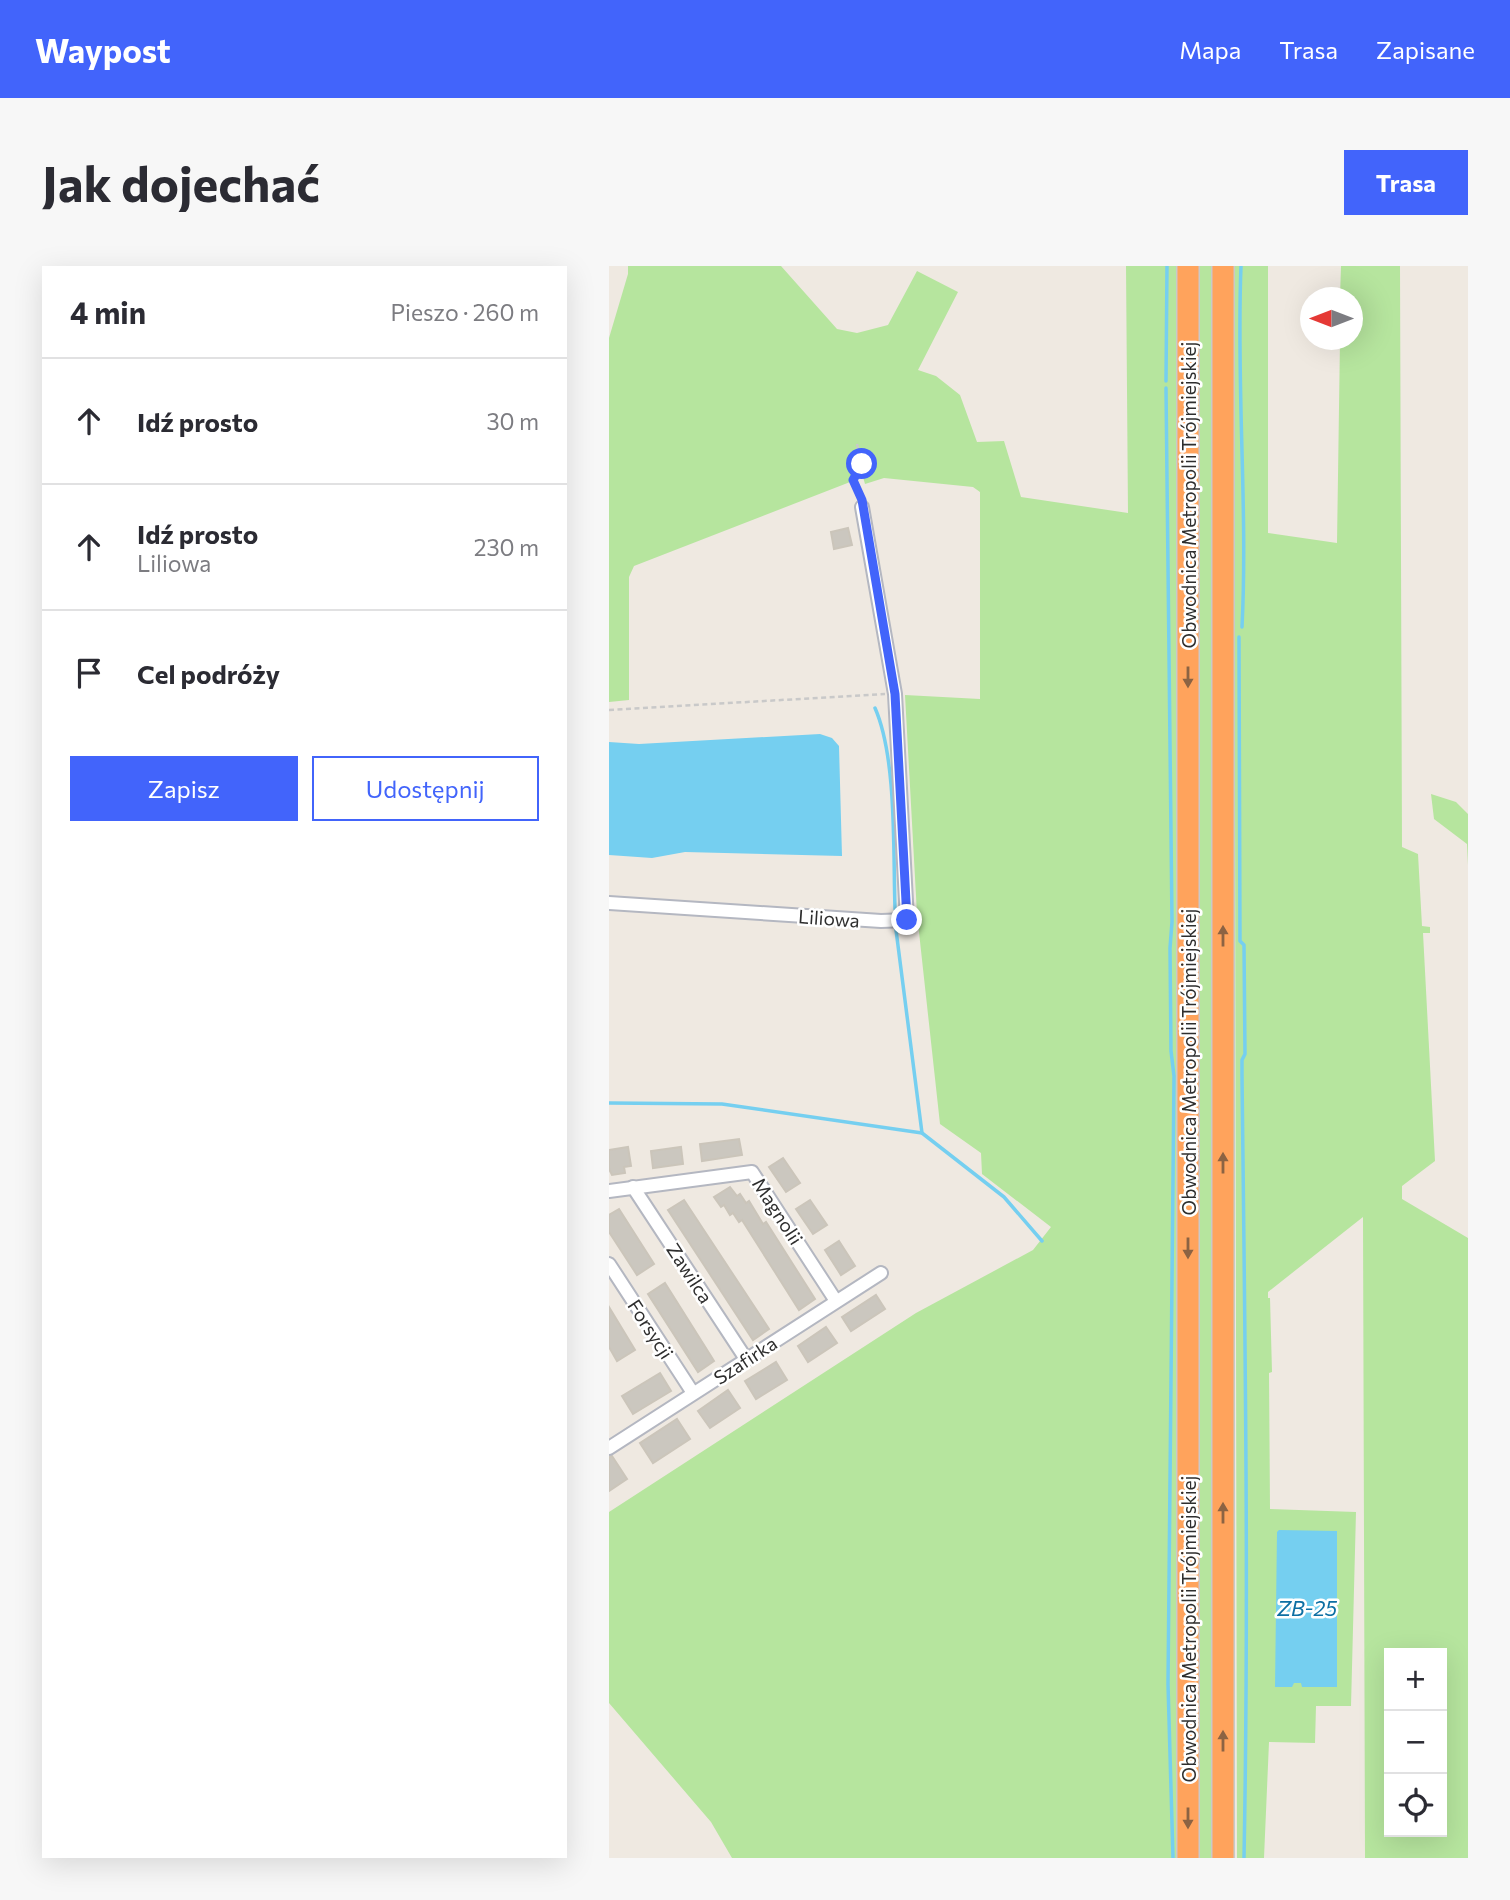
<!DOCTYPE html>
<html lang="pl">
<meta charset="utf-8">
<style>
body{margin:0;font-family:Commissioner,sans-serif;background:#f7f7f7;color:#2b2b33}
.controls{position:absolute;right:21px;bottom:21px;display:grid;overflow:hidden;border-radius:0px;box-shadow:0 7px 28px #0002}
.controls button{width:63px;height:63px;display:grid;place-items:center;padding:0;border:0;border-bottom:2px solid #e1e1e2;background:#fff;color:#2b2b33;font:35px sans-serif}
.compass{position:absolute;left:691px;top:21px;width:63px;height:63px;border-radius:50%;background:#fff;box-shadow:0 7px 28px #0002;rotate:270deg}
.stop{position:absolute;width:21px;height:21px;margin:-16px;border:5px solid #4264fb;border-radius:50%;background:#fff}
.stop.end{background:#4264fb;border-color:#fff;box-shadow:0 2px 7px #0008}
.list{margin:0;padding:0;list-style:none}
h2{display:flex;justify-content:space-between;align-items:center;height:91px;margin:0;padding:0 28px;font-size:30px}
h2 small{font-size:23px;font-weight:400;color:#7c7c81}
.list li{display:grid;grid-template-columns:46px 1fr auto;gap:21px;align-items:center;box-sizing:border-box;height:126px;padding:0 28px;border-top:2px solid #e1e1e2}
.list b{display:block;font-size:26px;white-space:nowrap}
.list p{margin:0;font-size:23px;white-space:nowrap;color:#7c7c81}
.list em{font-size:23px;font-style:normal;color:#7c7c81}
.actions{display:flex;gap:14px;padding:21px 28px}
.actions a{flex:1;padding:16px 0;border:2px solid #4264fb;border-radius:0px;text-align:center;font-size:24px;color:#4264fb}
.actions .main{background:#4264fb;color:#fff}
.icon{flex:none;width:38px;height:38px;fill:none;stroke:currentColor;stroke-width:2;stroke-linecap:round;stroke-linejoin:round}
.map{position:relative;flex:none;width:859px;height:1592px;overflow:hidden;border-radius:0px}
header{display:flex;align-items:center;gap:42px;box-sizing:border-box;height:98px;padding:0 35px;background:#4264fb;color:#fff}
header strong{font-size:33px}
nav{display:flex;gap:38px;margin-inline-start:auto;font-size:24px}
.intro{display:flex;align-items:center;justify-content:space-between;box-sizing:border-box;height:168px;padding:0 42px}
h1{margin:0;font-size:49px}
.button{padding:18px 32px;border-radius:0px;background:#4264fb;color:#fff;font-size:24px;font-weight:700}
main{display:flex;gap:42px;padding:0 42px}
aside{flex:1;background:#fff;border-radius:0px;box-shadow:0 7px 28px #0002}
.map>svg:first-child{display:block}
.green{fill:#b6e59e;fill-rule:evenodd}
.water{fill:#75cff0}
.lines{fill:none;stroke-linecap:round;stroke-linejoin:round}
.stream{stroke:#75cff0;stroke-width:3.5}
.building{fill:#cbc7bf;stroke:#cbc5ba;stroke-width:2}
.minor-casing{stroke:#b4b7c1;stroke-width:16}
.motorway-casing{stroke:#c9c9c9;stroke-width:24}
.path{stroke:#c9c9c9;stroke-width:2.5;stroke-dasharray:5 3.5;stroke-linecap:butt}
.minor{stroke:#fff;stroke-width:12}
.motorway{stroke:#ffa35c;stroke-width:21}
.oneway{fill:#8c6343}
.route{stroke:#4264fb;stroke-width:9}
.labels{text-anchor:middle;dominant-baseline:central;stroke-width:5;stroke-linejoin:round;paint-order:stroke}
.street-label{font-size:19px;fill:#2e2e2e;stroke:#fff}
.water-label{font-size:21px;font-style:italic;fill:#0d6fa3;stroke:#fff}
</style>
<header>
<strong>Waypost</strong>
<nav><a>Mapa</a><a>Trasa</a><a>Zapisane</a></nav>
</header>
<div class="intro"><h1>Jak dojechać</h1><a class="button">Trasa</a></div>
<main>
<aside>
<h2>4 min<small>Pieszo · 260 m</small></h2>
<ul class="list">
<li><svg class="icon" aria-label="ahead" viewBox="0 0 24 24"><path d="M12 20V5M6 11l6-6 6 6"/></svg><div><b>Idź prosto</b></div><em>30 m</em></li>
<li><svg class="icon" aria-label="ahead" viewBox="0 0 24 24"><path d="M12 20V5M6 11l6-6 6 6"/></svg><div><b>Idź prosto</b><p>Liliowa</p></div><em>230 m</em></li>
<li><svg class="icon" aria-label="arrive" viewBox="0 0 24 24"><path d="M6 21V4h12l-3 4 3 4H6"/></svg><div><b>Cel podróży</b></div></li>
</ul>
<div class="actions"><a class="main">Zapisz</a><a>Udostępnij</a></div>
</aside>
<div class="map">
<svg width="859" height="1592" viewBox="0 0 859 1592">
<rect width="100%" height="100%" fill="#efe9e1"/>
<g class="green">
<polygon points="19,0 172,0 228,63 248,67 279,59 308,5 349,26 309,104 327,110 351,129 368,176 395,175 412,231 519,247 517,0 568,0 570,1592 123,1592 102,1556 0,1437 0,1246 307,1047 424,984 442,961 373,908 372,887 331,858 308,648 296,429 371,433 371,226 364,221 275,212 256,218 254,211 25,300 20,311 20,434 0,436 0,72 19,8"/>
<polygon points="586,0 607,0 609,1592 589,1592"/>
<path d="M625,0H659V267L728,277L731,74H744V32L731,31L732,0H791L793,581L809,588L813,660L821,661V667H814L826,895L793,920V933L859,972V1592H756L754,951L659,1026V1032H661L663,1106L660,1107L661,1243L747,1246L742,1440H707L706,1477L660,1476L655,1592H628ZM780,1387H833V1566H780Z"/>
<polygon points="822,528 847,536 859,548 859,599 858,578 825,553"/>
</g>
<g class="water">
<polygon points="211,468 223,472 230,480 233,590 76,586 43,592 0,589 0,476 30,478"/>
<polygon points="670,1264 728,1265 728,1421 693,1421 692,1417 685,1417 683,1421 666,1421 668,1266"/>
</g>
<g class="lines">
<g class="stream">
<path d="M632,0C627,120 639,241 633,361"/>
<polyline points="557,115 558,0"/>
<polyline points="557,122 563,656 561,682 562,785 565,810 559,1418 564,1592"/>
<path d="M630,371L631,675L635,679L636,788L633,794V809C636,1070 640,1331 635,1592"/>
<path d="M266,442C288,492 284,586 286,643"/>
<polyline points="287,664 313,867 395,931 433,975"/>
<polyline points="0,837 113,838 313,867"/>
</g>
</g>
<g class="building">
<polygon points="239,262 243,279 225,283 222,266"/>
<polygon points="130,873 133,889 93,895 91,878"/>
<polygon points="19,881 22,900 15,901 16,907 3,909 0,903 0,884"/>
<polygon points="72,881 74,898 44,902 42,885"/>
<polygon points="174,892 191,917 177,926 160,901"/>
<polygon points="121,921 128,930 131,928 137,937 140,935 154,958 157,956 206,1033 190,1044 133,954 130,956 124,947 121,949 115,939 112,941 105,931"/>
<polygon points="75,934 160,1063 144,1074 59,944"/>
<polygon points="201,934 218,959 204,968 187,943"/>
<polygon points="10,943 45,998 28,1009 0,966 0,949"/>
<polygon points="230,975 246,1000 232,1009 216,984"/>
<polygon points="56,1017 105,1095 89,1106 39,1028"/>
<polygon points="267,1029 276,1043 242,1065 233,1051"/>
<polygon points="0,1041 26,1084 8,1095 0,1081"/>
<polygon points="217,1061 228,1077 199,1096 189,1080"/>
<polygon points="167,1096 178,1114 147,1133 136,1115"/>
<polygon points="51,1107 62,1125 24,1148 13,1130"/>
<polygon points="119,1124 131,1142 101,1162 89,1145"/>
<polygon points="68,1153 81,1173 44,1197 31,1177"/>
<polygon points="3,1190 18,1213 0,1225 0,1191"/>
</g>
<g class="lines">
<defs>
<g id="minor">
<polyline points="0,637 272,655 298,654 286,428 253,241"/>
<polyline points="24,921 137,1093"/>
<polyline points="0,925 143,906 227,1035"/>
<polyline points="0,998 84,1127"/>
<polyline points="0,1182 272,1007"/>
</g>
<g id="motorway">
<polyline points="579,0 579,1592"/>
<polyline points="614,0 614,1592"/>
</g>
</defs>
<use href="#minor" class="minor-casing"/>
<use href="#motorway" class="motorway-casing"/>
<g class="path">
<polyline points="248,178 253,198 244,214 251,230"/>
<polyline points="0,444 276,428"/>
</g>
<use href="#minor" class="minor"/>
<use href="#motorway" class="motorway"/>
</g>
<defs><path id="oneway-solid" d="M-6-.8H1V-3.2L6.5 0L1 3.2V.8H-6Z" transform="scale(1.75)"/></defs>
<g class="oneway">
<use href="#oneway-solid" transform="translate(579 411) rotate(90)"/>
<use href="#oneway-solid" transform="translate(614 670) rotate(-90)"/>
<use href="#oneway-solid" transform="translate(614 897) rotate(-90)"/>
<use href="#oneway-solid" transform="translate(579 982) rotate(90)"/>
<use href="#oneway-solid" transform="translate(614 1247) rotate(-90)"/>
<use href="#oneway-solid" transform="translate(614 1475) rotate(-90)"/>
<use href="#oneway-solid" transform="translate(579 1552) rotate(90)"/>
</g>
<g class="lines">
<polyline class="route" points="253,198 244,214 253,234 286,428 298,654"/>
</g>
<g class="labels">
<g class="street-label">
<text transform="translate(579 229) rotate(-90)">Obwodnica Metropolii Trójmiejskiej</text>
<text transform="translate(220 652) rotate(4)">Liliowa</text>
<text transform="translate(579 796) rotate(-90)">Obwodnica Metropolii Trójmiejskiej</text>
<text transform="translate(169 945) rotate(57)">Magnolii</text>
<text transform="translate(81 1007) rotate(57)">Zawilca</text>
<text transform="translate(42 1063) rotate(57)">Forsycji</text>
<text transform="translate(136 1094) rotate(-33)">Szafirka</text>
<text transform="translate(579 1363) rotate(-90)">Obwodnica Metropolii Trójmiejskiej</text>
</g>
<g class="water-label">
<text x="698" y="1341">ZB-25</text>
</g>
</g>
</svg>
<div class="controls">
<button>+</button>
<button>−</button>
<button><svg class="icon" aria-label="locate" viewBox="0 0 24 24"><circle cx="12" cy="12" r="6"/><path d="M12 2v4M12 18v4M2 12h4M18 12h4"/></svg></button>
</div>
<svg class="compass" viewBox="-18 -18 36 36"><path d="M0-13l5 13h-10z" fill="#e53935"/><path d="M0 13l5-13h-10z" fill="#7c7c81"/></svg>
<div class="stop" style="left:253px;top:198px"></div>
<div class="stop end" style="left:298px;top:654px"></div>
</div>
</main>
